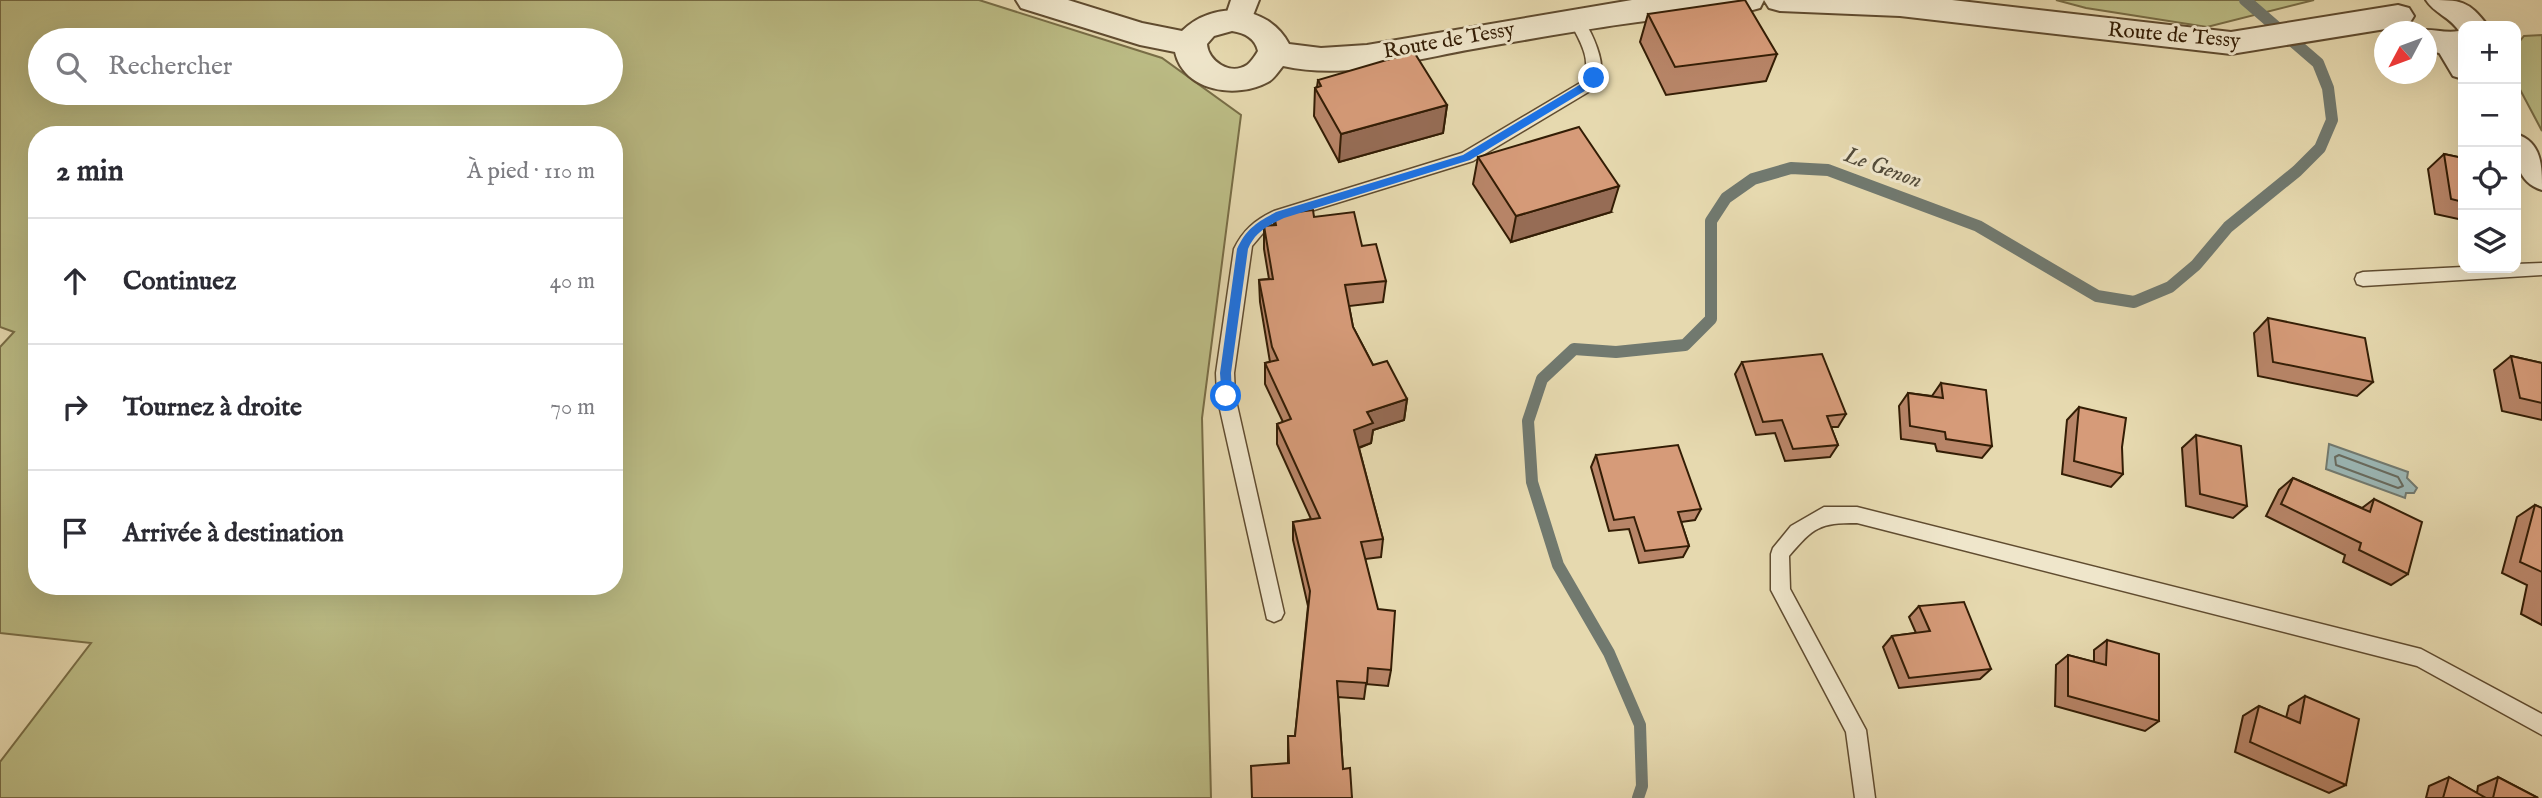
<!DOCTYPE html>
<html lang="fr">
<meta charset="utf-8">
<style>
body{margin:0;font-family:"IM FELL English",serif;background:#f2f2f3;color:#2b2b33}
.controls{position:absolute;right:21px;top:21px;display:grid;overflow:hidden;border-radius:14px;box-shadow:0 7px 28px #0002}
.controls button{width:63px;height:63px;display:grid;place-items:center;padding:0;border:0;border-bottom:2px solid #e1e1e2;background:#fff;color:#2b2b33;font:35px sans-serif}
.compass{position:absolute;left:2374px;top:21px;width:63px;height:63px;border-radius:50%;background:#fff;box-shadow:0 7px 28px #0002;rotate:229deg}
.stop{position:absolute;width:21px;height:21px;margin:-16px;border:5px solid #1a73e8;border-radius:50%;background:#fff}
.stop.end{background:#1a73e8;border-color:#fff;box-shadow:0 2px 7px #0008}
.list{margin:0;padding:0;list-style:none}
h2{display:flex;justify-content:space-between;align-items:center;height:91px;margin:0;padding:0 28px;font-size:30px}
h2 small{font-size:23px;font-weight:400;color:#7c7c81}
.list li{display:grid;grid-template-columns:46px 1fr auto;gap:21px;align-items:center;box-sizing:border-box;height:126px;padding:0 28px;border-top:2px solid #e1e1e2}
.list b{display:block;font-size:26px;white-space:nowrap}
.list em{font-size:23px;font-style:normal;color:#7c7c81}
.icon{flex:none;width:38px;height:38px;fill:none;stroke:currentColor;stroke-width:2;stroke-linecap:round;stroke-linejoin:round}
.map{position:relative;flex:none;width:2542px;height:798px;overflow:hidden}
.search{position:absolute;background:#fff;box-shadow:0 7px 28px #0002;left:28px;top:28px;width:595px;height:77px;display:flex;align-items:center;gap:18px;box-sizing:border-box;padding:0 24px;border-radius:38px;color:#7c7c81;font-size:26px}
.panel{position:absolute;background:#fff;box-shadow:0 7px 28px #0002;left:28px;top:126px;width:595px;height:469px;border-radius:28px}
.map>svg:first-child{display:block}
.green{fill:#bcbd86;stroke:#786d46;stroke-width:2;fill-rule:evenodd}
.water{fill:#9bb7b6;stroke:#71796f;stroke-width:2}
.lines{fill:none;stroke-linecap:round;stroke-linejoin:round}
.shore{stroke:#676a5e;stroke-width:2}
.stream{stroke:#71796f;stroke-width:12}
.service-casing{stroke:#604c30;stroke-width:3}
.minor-casing{stroke:#604c30;stroke-width:4}
.tertiary-casing{stroke:#604c30;stroke-width:4}
.service{fill:#efe6cb;fill-rule:evenodd}
.minor{fill:#efe6cb;fill-rule:evenodd}
.tertiary{fill:#efe6cb;fill-rule:evenodd}
.wall{fill:#b88568;stroke:#331d05;stroke-width:2}
.shaded-wall{fill:#966c55;stroke:#331d05;stroke-width:2}
.building{fill:#d69b79;stroke:#331d05;stroke-width:2}
.route{fill:#1a73e8}
.labels{text-anchor:middle;dominant-baseline:central;stroke-width:6;stroke-linejoin:round;paint-order:stroke}
.street-label{font-size:21px;fill:#331d05;stroke:#efe6cb}
.water-label{font-size:23px;font-style:italic;fill:#524b3a;stroke:#efe6cb}
</style>
<div class="map">
<svg width="2542" height="798" viewBox="0 0 2542 798">
<rect width="100%" height="100%" fill="#e6d9af"/>
<filter id="stains"><feTurbulence type="fractalNoise" baseFrequency=".00286" numOctaves="4"/><feColorMatrix values="0 0 0 0 .2 0 0 0 0 .09 0 0 0 0 .02 0 0 0 .5 -.17"/></filter>
<radialGradient id="worn" r=".72"><stop offset=".6" stop-color="#630" stop-opacity="0"/><stop offset="1" stop-color="#630" stop-opacity=".3"/></radialGradient>
<g class="green">
<path d="M0,0H979L1162,58L1241,115L1202,418L1211,798H0V762L91,643L0,633V347L14,332L0,327ZM611,40V93H40V40ZM37,135H614V586H37Z"/>
<polygon points="2056,0 2314,0 2207,27 2086,8"/>
<polygon points="2542,35 2542,131 2516,82 2516,46 2524,36"/>
</g>
<polygon class="water" points="2329,444 2408,472 2407,478 2417,488 2414,493 2406,493 2405,498 2326,469"/>
<g class="lines">
<polygon class="shore" points="2339,455 2398,477 2403,486 2398,488 2336,465 2335,457"/>
<polyline class="stream" points="1638,798 1642,786 1640,725 1609,653 1558,565 1532,482 1528,421 1542,379 1574,349 1616,352 1685,345 1711,319 1711,221 1726,198 1753,179 1791,168 1828,170 1978,226 2097,296 2134,302 2170,287 2196,265 2228,227 2297,171 2320,148 2332,120 2328,88 2318,63 2245,0"/>
<defs>
<g id="service">
<path d="M1576,15C1588,19 1603,57 1601,70C1600,78 1595,85 1590,91L1473,161L1285,219L1263,233L1252,246L1234,373L1235,396L1284,613L1281,619L1274,622L1267,619L1217,396L1216,373L1234,249C1243,230 1255,220 1274,211L1462,153L1580,83C1595,62 1579,40 1569,20Z"/>
<polygon points="2542,263 2542,275 2363,286 2357,284 2355,279 2357,274 2363,272 2463,267 2516,268 2516,264"/>
<path d="M1824,507H1857L2421,649L2542,714V735L2417,666L1857,523C1819,523 1814,527 1789,556L1790,589L1866,730L1875,798H1855L1846,732L1771,590V554L1773,548L1791,526Z"/>
</g>
<g id="minor">
<polygon points="1231,0 1259,0 1248,28 1238,31 1228,28 1224,21"/>
<polygon points="2448,34 2458,37 2463,46 2463,79 2453,76 2434,44 2438,37"/>
<path d="M2516,134C2542,142 2542,166 2542,190C2516,182 2515,158 2516,134Z"/>
</g>
<g id="tertiary">
<path d="M1016,0H1068L1142,23L1182,31C1213,0 1268,4 1289,44L1321,48L1367,45L1632,0H1952L2231,32L2398,5L2409,8L2414,16L2409,24L2398,27L2231,54L1900,16L1780,11L1769,8L1764,0L1760,8L1749,11C1656,16 1565,33 1473,49C1411,60 1346,80 1283,66C1278,72 1274,79 1268,82C1237,99 1184,92 1175,52L1140,45L1021,8ZM1232,31C1245,33 1255,38 1258,51C1255,56 1251,62 1247,65C1230,76 1208,61 1207,44L1214,36Z"/>
<path d="M2426,0C2462,0 2468,0 2488,26H2463V52L2448,55L2426,50V32L2415,31C2430,27 2443,34 2459,31C2449,16 2435,14 2426,0Z"/>
</g>
</defs>
<use href="#service" class="service-casing"/>
<use href="#minor" class="minor-casing"/>
<use href="#tertiary" class="tertiary-casing"/>
<use href="#service" class="service"/>
<use href="#minor" class="minor"/>
<use href="#tertiary" class="tertiary"/>
</g>
<g class="wall">
<polygon points="1648,14 1777,54 1766,81 1666,95 1640,42"/>
<polygon points="1318,80 1447,105 1443,133 1339,162 1314,116 1315,88 1317,87"/>
<polygon points="2444,154 2463,158 2463,220 2435,214 2428,169"/>
<polygon points="1478,157 1611,212 1511,242 1473,184"/>
<polygon points="1274,215 1314,217 1362,246 1386,281 1383,302 1349,306 1353,327 1373,365 1407,399 1404,420 1373,430 1371,443 1359,448 1383,539 1381,557 1365,559 1391,670 1388,686 1366,684 1364,699 1338,697 1343,769 1352,798 1288,763 1288,736 1295,736 1308,606 1293,540 1293,522 1311,519 1277,444 1277,424 1283,422 1265,384 1265,363 1270,362 1260,302 1259,280 1269,279 1264,249 1264,226 1274,225"/>
<polygon points="2268,318 2373,382 2357,396 2258,376 2254,333"/>
<polygon points="2511,356 2542,363 2542,420 2502,411 2494,370"/>
<polygon points="1742,362 1846,414 1838,427 1831,427 1838,445 1830,457 1785,461 1775,433 1756,435 1735,374"/>
<polygon points="1941,383 1992,446 1982,458 1937,451 1935,444 1901,439 1899,406 1908,393 1932,396"/>
<polygon points="2079,407 2123,474 2111,487 2062,474 2067,420"/>
<polygon points="2196,435 2247,506 2233,518 2186,506 2182,448"/>
<polygon points="1596,455 1701,509 1695,520 1681,522 1689,546 1683,557 1639,563 1629,529 1609,531 1591,467"/>
<polygon points="2293,478 2362,508 2374,499 2408,574 2391,585 2343,562 2345,555 2266,516 2279,490"/>
<polygon points="2535,505 2542,508 2542,625 2521,614 2527,585 2502,573 2517,517"/>
<polygon points="1919,606 1991,669 1980,679 1899,688 1883,647 1892,636 1916,633 1909,617"/>
<polygon points="2107,640 2159,721 2145,731 2055,706 2056,665 2068,655 2094,662 2094,650"/>
<polygon points="2305,696 2346,785 2329,793 2235,752 2243,716 2259,706 2286,718 2289,706"/>
<polygon points="2449,777 2477,793 2478,786 2498,777 2538,798 2426,798 2429,786"/>
</g>
<g class="shaded-wall">
<polygon points="1447,105 1443,133 1339,162 1341,134"/>
<polygon points="1619,186 1611,212 1511,242 1516,216"/>
<polygon points="1407,399 1404,420 1373,430 1371,443 1352,450 1354,430 1367,412"/>
</g>
<g class="building">
<polygon points="1745,0 1777,54 1675,67 1648,14"/>
<polygon points="1414,52 1447,105 1341,134 1315,88 1321,86 1318,80"/>
<polygon points="1579,127 1619,186 1516,216 1478,157"/>
<polygon points="2444,154 2463,158 2463,202 2451,199"/>
<polygon points="1313,210 1314,217 1354,212 1362,246 1376,244 1386,281 1345,285 1353,327 1373,365 1387,361 1407,399 1367,412 1373,423 1354,430 1383,539 1361,542 1378,609 1395,611 1391,670 1368,668 1367,683 1337,681 1343,769 1350,768 1352,798 1252,798 1251,766 1289,763 1288,736 1295,736 1310,591 1293,522 1320,518 1277,424 1291,419 1265,363 1278,360 1272,347 1259,280 1273,279 1264,226 1276,225 1274,215"/>
<polygon points="2268,318 2365,338 2373,382 2273,362"/>
<polygon points="1822,354 1846,414 1827,416 1838,445 1793,449 1782,420 1763,422 1742,362"/>
<polygon points="2511,356 2542,363 2542,403 2520,398"/>
<polygon points="1941,383 1986,390 1992,446 1946,439 1945,432 1910,426 1908,393 1943,398"/>
<polygon points="2079,407 2126,418 2122,447 2123,474 2074,461"/>
<polygon points="2196,435 2241,446 2247,506 2200,494"/>
<polygon points="1678,445 1701,509 1678,512 1689,546 1645,551 1634,517 1614,520 1596,455"/>
<polygon points="2293,478 2370,512 2374,499 2422,522 2408,574 2359,550 2361,543 2281,504"/>
<polygon points="2535,505 2542,508 2542,572 2520,562"/>
<polygon points="1964,602 1991,669 1909,678 1892,636 1930,631 1919,606"/>
<polygon points="2107,640 2159,654 2159,721 2068,696 2068,655 2106,665"/>
<polygon points="2305,696 2359,719 2346,785 2250,742 2259,706 2300,723"/>
<polygon points="2449,777 2486,798 2443,798"/>
<polygon points="2498,777 2538,798 2493,798"/>
</g>
<path class="route" d="M1590,75L1599,78L1588,89L1470,160L1284,218C1267,226 1255,232 1248,249L1231,373L1232,396L1226,400L1222,399L1220,373L1237,249C1246,229 1257,222 1276,212L1463,155L1581,84Z"/>
<g class="labels">
<g class="street-label">
<text transform="translate(2174 36) rotate(5)">Route de Tessy</text>
<text transform="translate(1449 41) rotate(-10)">Route de Tessy</text>
</g>
<g class="water-label">
<text transform="translate(1883 168) rotate(20)">Le Genon</text>
</g>
</g>
<rect width="100%" height="100%" filter="url(#stains)"/>
<rect width="100%" height="100%" fill="url(#worn)"/>
</svg>
<div class="controls">
<button>+</button>
<button>−</button>
<button><svg class="icon" aria-label="locate" viewBox="0 0 24 24"><circle cx="12" cy="12" r="6"/><path d="M12 2v4M12 18v4M2 12h4M18 12h4"/></svg></button>
<button><svg class="icon" aria-label="layers" viewBox="0 0 24 24"><path d="M12 4l9 5-9 5-9-5zM3 14l9 5 9-5"/></svg></button>
</div>
<svg class="compass" viewBox="-18 -18 36 36"><path d="M0-13l5 13h-10z" fill="#e53935"/><path d="M0 13l5-13h-10z" fill="#7c7c81"/></svg>
<div class="stop" style="left:1226px;top:396px"></div>
<div class="stop end" style="left:1594px;top:78px"></div>
<div class="search"><svg class="icon" aria-label="search" viewBox="0 0 24 24"><circle cx="10" cy="10" r="6"/><path d="M15 15l6 6"/></svg>Rechercher</div>
<section class="panel">
<h2>2 min<small>À pied · 110 m</small></h2>
<ul class="list">
<li><svg class="icon" aria-label="ahead" viewBox="0 0 24 24"><path d="M12 20V5M6 11l6-6 6 6"/></svg><div><b>Continuez</b></div><em>40 m</em></li>
<li><svg class="icon" aria-label="right" viewBox="0 0 24 24"><path d="M7 20v-9h11M14 6l5 5-5 5"/></svg><div><b>Tournez à droite</b></div><em>70 m</em></li>
<li><svg class="icon" aria-label="arrive" viewBox="0 0 24 24"><path d="M6 21V4h12l-3 4 3 4H6"/></svg><div><b>Arrivée à destination</b></div></li>
</ul>
</section>
</div>
